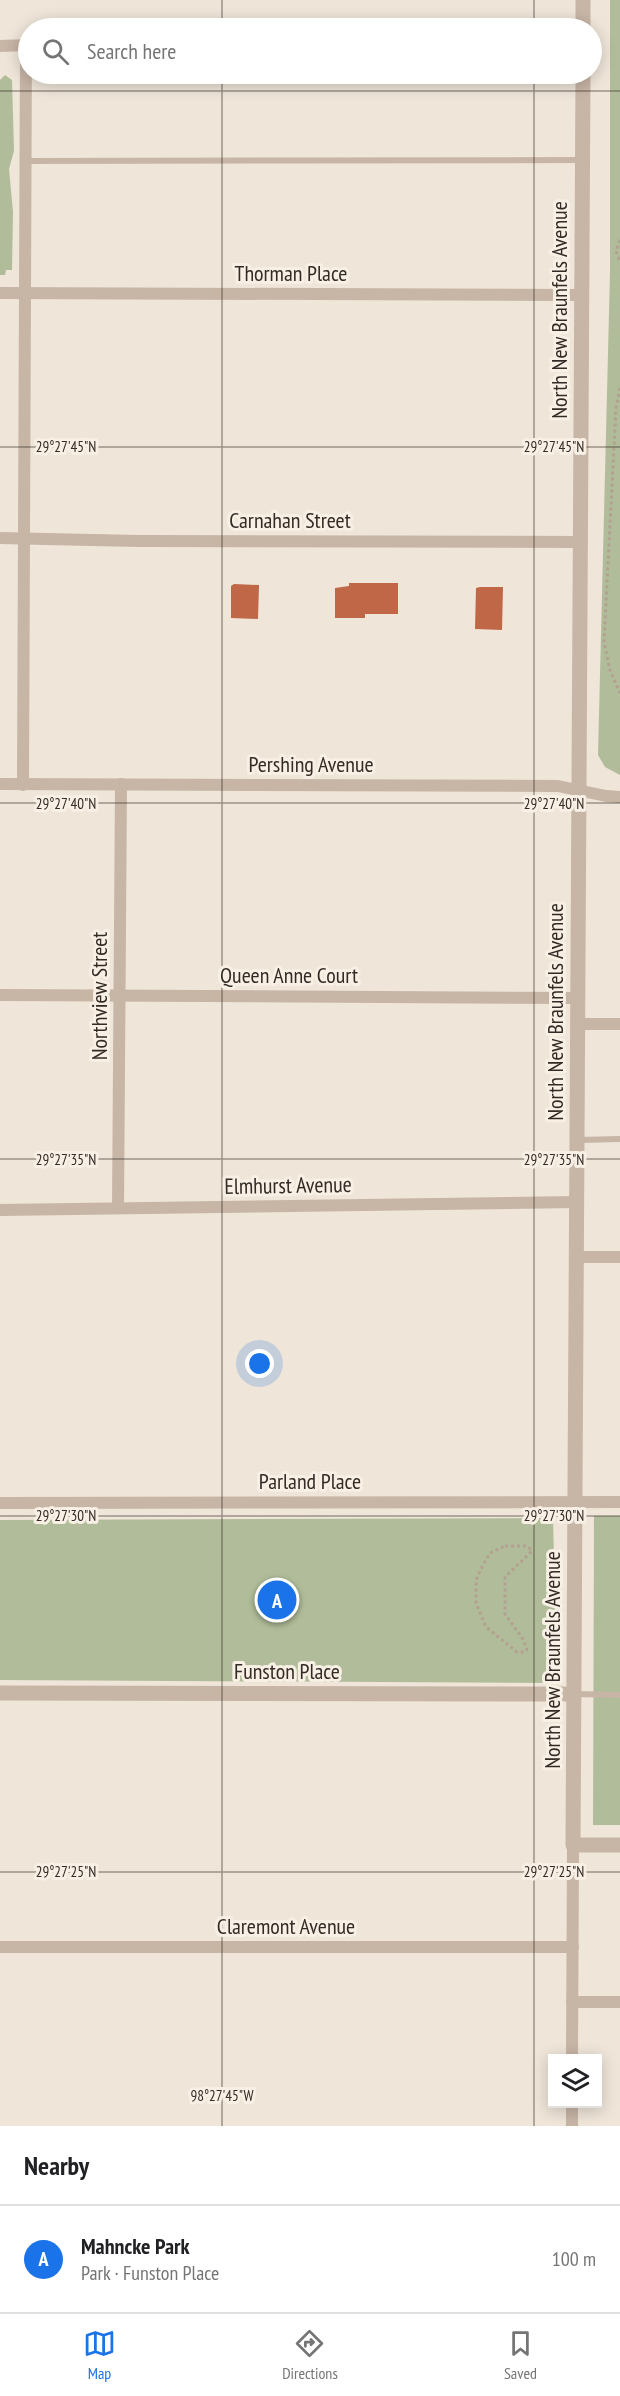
<!DOCTYPE html>
<meta charset="utf-8">
<style>
body{margin:0;font-family:"PT Sans Narrow",sans-serif;background:#f6f6f6;color:#202124}
.controls{position:absolute;right:18px;bottom:18px;display:grid;overflow:hidden;border-radius:0px;box-shadow:0 3px 15px #0003}
.controls button{width:54px;height:54px;display:grid;place-items:center;padding:0;border:0;border-bottom:2px solid #e0e0e0;background:#fff;color:#202124;font:30px sans-serif}
.you{position:absolute;left:260px;top:1364px;width:21px;height:21px;margin:-15px;border:4px solid #fff;border-radius:50%;background:#1a73e8;box-shadow:0 0 0 9px #1a73e833}
.badge{display:grid;place-items:center;width:39px;height:39px;border-radius:50%;background:#1a73e8;color:#fff;font-size:20px;font-weight:700}
.pin{position:absolute;translate:-50% -50%;border:3px solid #fff;box-shadow:0 2px 6px #0006}
.list{margin:0;padding:0;list-style:none}
h2{display:flex;justify-content:space-between;align-items:center;height:78px;margin:0;padding:0 24px;font-size:26px}
h2 small{font-size:20px;font-weight:400;color:#757577}
.list li{display:grid;grid-template-columns:39px 1fr auto;gap:18px;align-items:center;box-sizing:border-box;height:108px;padding:0 24px;border-top:2px solid #e0e0e0}
.list b{display:block;font-size:22px;white-space:nowrap}
.list p{margin:0;font-size:20px;white-space:nowrap;color:#757577}
.list em{font-size:20px;font-style:normal;color:#757577}
.icon{flex:none;width:33px;height:33px;fill:none;stroke:currentColor;stroke-width:2;stroke-linecap:round;stroke-linejoin:round}
.map{position:relative;flex:none;width:620px;height:2126px;overflow:hidden}
.search{position:absolute;background:#fff;box-shadow:0 3px 15px #0003;left:18px;right:18px;top:18px;height:66px;display:flex;align-items:center;gap:15px;box-sizing:border-box;padding:0 21px;border-radius:33px;color:#757577;font-size:22px}
.sheet{height:186px;background:#fff}
nav{display:flex;justify-content:space-around;align-items:center;box-sizing:border-box;height:84px;border-top:2px solid #e0e0e0;background:#fff;font-size:16px;color:#757577}
nav a{display:grid;justify-items:center;gap:3px}
nav .on{color:#1a73e8}
.map>svg:first-child{display:block}
.green{fill:#b1bd9a}
.building{fill:#bf6747}
.lines{fill:none;stroke-linecap:round;stroke-linejoin:round}
.path{stroke:#b2a090;stroke-width:3;stroke-dasharray:3 3;stroke-linecap:butt}
.service{stroke:#c7b5a6;stroke-width:6}
.minor{stroke:#c7b5a6;stroke-width:12}
.tertiary{stroke:#c7b5a6;stroke-width:15}
.ticks{fill:none;stroke:#332b26;stroke-width:1.5;stroke-opacity:0.45}
.labels{text-anchor:middle;dominant-baseline:central;stroke-width:6;stroke-linejoin:round;paint-order:stroke}
.street-label{font-size:22px;fill:#332b26;stroke:#f8efe5}
.ticks-label{font-size:15px;text-anchor:middle;fill:#332b26;stroke:#f8efe5;stroke-width:6;stroke-linejoin:round;paint-order:stroke}
</style>
<div class="map">
<svg width="620" height="2126" viewBox="0 0 620 2126">
<rect width="100%" height="100%" fill="#efe5d9"/>
<g class="green">
<polygon points="610,0 620,0 620,775 605,767 598,755 610,272"/>
<polygon points="5,75 12,80 14,151 9,169 13,212 12,270 6,270 5,275 0,275 0,80"/>
<polygon points="594,1516 620,1516 620,1825 593,1825"/>
<polygon points="553,1518 557,1683 0,1680 0,1520"/>
</g>
<g class="building">
<polygon points="349,583 398,583 398,614 365,614 365,618 335,618 335,588 349,586"/>
<polygon points="234,584 259,585 258,619 231,618 231,586"/>
<polygon points="480,587 503,587 502,630 475,629 476,588"/>
</g>
<g class="lines">
<g class="path">
<polyline points="620,240 616,251 620,263"/>
<polyline points="620,388 616,408 604,642 610,670 620,693"/>
<polygon points="505,1546 527,1546 532,1551 505,1577 505,1614 523,1639 527,1650 524,1652 517,1652 486,1627 476,1603 476,1580 483,1565 490,1553"/>
</g>
<g class="service">
<polyline points="26,161 582,160"/>
<polyline points="578,1140 620,1139"/>
<polyline points="575,1694 620,1695"/>
</g>
<g class="minor">
<polyline points="0,46 28,45"/>
<polyline points="0,293 581,295"/>
<polyline points="0,538 139,541 580,542"/>
<polyline points="0,784 558,786 606,796 620,797"/>
<polyline points="23,785 26,45"/>
<polyline points="0,995 578,998"/>
<polyline points="578,1024 620,1024"/>
<polyline points="118,1208 121,784"/>
<polyline points="0,1210 577,1202"/>
<polyline points="577,1257 620,1257"/>
<polyline points="0,1503 620,1502"/>
<polyline points="0,1947 573,1947"/>
<polyline points="572,2002 620,2002"/>
<polyline points="572,2058 573,1845"/>
<polyline points="572,2126 572,2104"/>
</g>
<g class="tertiary">
<polyline points="583,28 583,0"/>
<polyline points="583,74 573,1845 620,1845"/>
<polyline points="0,1693 574,1694"/>
</g>
</g>
<path class="ticks" d="M222,0V28M534,0V28M222,74V2126M534,74V2126M0,91H620M0,447H620M0,803H620M0,1159H620M0,1516H620M0,1872H620"/>
<g class="labels">
<g class="street-label">
<text x="291" y="273">Thorman Place</text>
<text transform="translate(559 310) rotate(-90)">North New Braunfels Avenue</text>
<text x="290" y="520">Carnahan Street</text>
<text x="311" y="764">Pershing Avenue</text>
<text x="289" y="975">Queen Anne Court</text>
<text transform="translate(99 996) rotate(-90)">Northview Street</text>
<text transform="translate(555 1012) rotate(-90)">North New Braunfels Avenue</text>
<text transform="translate(288 1185) rotate(-1)">Elmhurst Avenue</text>
<text x="310" y="1481">Parland Place</text>
<text transform="translate(552 1660) rotate(-90)">North New Braunfels Avenue</text>
<text x="287" y="1671">Funston Place</text>
<text x="286" y="1926">Claremont Avenue</text>
</g>
</g>
<g class="ticks-label">
<text x="66" y="452">29°27'45"N</text>
<text x="554" y="452">29°27'45"N</text>
<text x="66" y="809">29°27'40"N</text>
<text x="554" y="809">29°27'40"N</text>
<text x="66" y="1165">29°27'35"N</text>
<text x="554" y="1165">29°27'35"N</text>
<text x="66" y="1521">29°27'30"N</text>
<text x="554" y="1521">29°27'30"N</text>
<text x="66" y="1877">29°27'25"N</text>
<text x="554" y="1877">29°27'25"N</text>
<text x="222" y="2101">98°27'45"W</text>
</g>
</svg>
<div class="controls">
<button><svg class="icon" aria-label="layers" viewBox="0 0 24 24"><path d="M12 4l9 5-9 5-9-5zM3 14l9 5 9-5"/></svg></button>
</div>
<div class="you"></div>
<div class="pin badge" style="left:277px;top:1600px">A</div>
<div class="search"><svg class="icon" aria-label="search" viewBox="0 0 24 24"><circle cx="10" cy="10" r="6"/><path d="M15 15l6 6"/></svg>Search here</div>
</div>
<section class="sheet">
<h2>Nearby<small></small></h2>
<ul class="list">
<li><span class="badge">A</span><div><b>Mahncke Park</b><p>Park · Funston Place</p></div><em>100 m</em></li>
</ul>
</section>
<nav>
<a class="on"><svg class="icon" aria-label="map" viewBox="0 0 24 24"><path d="M3 6l6-2 6 2 6-2v14l-6 2-6-2-6 2zM9 4v14M15 6v14"/></svg>Map</a>
<a><svg class="icon" aria-label="directions" viewBox="0 0 24 24"><path d="M12 3l9 9-9 9-9-9zM9 14v-3h6M13 9l2 2-2 2"/></svg>Directions</a>
<a><svg class="icon" aria-label="saved" viewBox="0 0 24 24"><path d="M7 4h10v16l-5-4-5 4z"/></svg>Saved</a>
</nav>
